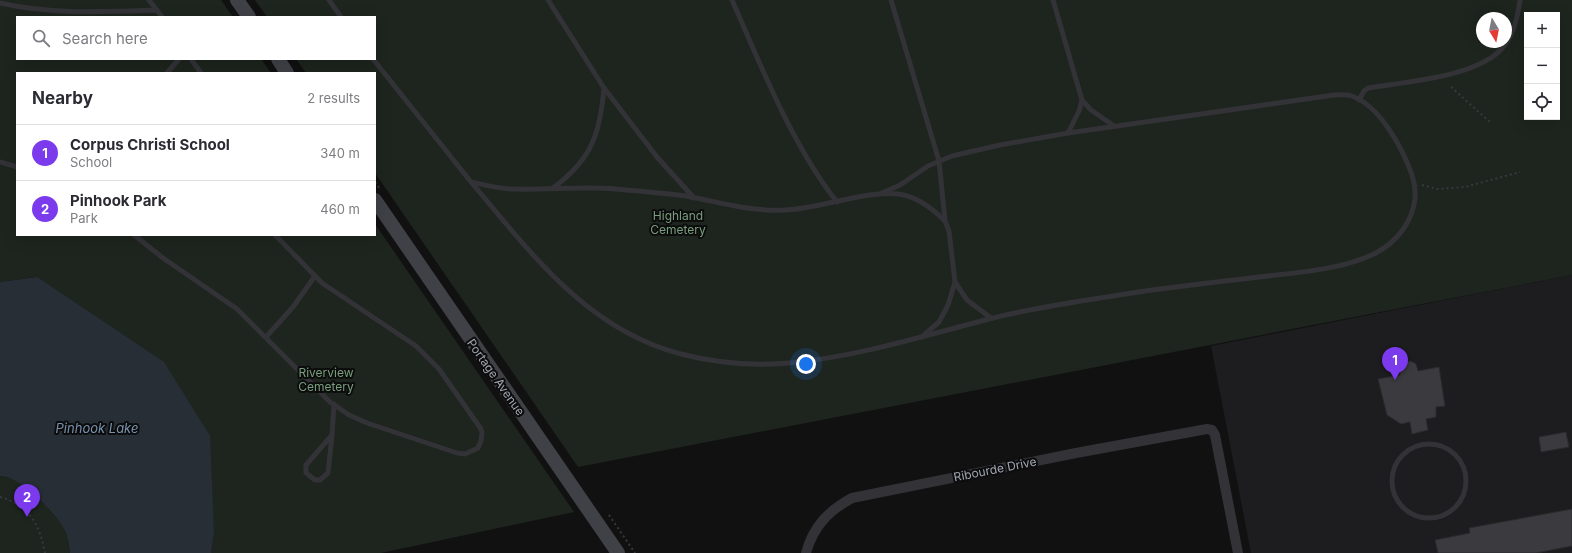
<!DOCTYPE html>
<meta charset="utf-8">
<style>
body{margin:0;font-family:Inter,sans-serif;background:#f2f2f3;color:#2b2b33}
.controls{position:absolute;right:12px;top:12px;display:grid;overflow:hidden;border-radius:0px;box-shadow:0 4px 16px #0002}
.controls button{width:36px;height:36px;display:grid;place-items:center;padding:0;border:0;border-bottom:1px solid #e1e1e2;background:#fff;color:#2b2b33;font:20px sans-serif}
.compass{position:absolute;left:1476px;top:12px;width:36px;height:36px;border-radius:50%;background:#fff;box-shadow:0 4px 16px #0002;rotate:170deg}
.you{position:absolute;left:806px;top:364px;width:14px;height:14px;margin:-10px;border:3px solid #fff;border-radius:50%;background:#1a73e8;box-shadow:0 0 0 6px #1a73e833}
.badge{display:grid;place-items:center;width:26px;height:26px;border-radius:50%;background:#7c3aed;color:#fff;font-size:13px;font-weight:700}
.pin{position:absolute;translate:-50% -33px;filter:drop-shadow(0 1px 2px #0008)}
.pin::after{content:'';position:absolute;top:21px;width:14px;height:12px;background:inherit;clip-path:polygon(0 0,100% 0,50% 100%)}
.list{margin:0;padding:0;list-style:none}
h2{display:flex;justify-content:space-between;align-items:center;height:52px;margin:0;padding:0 16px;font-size:17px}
h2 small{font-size:13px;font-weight:400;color:#7c7c81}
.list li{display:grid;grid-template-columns:26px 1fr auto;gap:12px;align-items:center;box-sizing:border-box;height:56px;padding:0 16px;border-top:1px solid #e1e1e2}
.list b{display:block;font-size:15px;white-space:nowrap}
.list p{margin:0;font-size:13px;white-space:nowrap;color:#7c7c81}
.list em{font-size:13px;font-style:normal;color:#7c7c81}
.icon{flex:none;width:22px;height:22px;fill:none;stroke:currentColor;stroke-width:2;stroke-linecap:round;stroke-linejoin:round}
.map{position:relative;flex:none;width:1572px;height:553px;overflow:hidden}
.search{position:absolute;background:#fff;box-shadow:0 4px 16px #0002;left:16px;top:16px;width:360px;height:44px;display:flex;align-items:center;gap:10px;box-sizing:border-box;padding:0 14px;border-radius:0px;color:#7c7c81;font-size:15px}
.panel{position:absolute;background:#fff;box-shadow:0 4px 16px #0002;left:16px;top:72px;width:360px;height:164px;border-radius:0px}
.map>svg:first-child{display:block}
.built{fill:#1d1d1f}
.green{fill:#1d251e;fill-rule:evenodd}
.water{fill:#272e36}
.building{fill:#3b3b3f;stroke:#2b2b2e}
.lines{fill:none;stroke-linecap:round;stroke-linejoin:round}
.path{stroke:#38393e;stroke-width:2;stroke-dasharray:2 3;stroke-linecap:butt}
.service{stroke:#323237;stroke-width:5}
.minor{stroke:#323237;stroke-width:10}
.secondary{stroke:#404147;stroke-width:14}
.labels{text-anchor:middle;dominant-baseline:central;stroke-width:4;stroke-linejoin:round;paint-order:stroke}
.park-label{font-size:12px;fill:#799e7d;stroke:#0c0c0d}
.street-label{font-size:12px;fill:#a2a6b3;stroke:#0c0c0d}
.water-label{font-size:13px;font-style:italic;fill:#7992ae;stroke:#0c0c0d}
</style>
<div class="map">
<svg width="1572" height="553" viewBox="0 0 1572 553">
<rect width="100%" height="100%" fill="#111112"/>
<polygon class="built" points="1572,275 1572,553 1251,553 1211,346"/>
<g class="green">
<polygon points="0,0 221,0 233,17 17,17 17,59 261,59 271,73 17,73 17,235 375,235 375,224 574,512 381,553 211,553 214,534 37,277 0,282"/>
<path d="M255,0H1572V275L578,467L375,173V73H306L296,59H375V17H267ZM1527,15H1557V117H1527ZM1482,18H1506V42H1482Z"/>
<path d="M0,476C20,476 57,514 65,531C68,537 69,546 70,553H0Z"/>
</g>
<path class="water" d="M37,277L164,362L210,436L214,534L211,553H70C69,546 68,537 65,531C57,514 20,476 0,476V282Z"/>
<g class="building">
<polygon points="1411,361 1416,364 1418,371 1439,367 1445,406 1436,407 1436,417 1426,419 1428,430 1412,434 1410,422 1401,424 1387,415 1378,379 1400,375 1398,368 1403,362"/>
<polygon points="1566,432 1569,447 1541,452 1539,437"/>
<polygon points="1572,509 1572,546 1536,553 1438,553 1435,540 1470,533 1469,528"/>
</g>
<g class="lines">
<g class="path">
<polyline points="1451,87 1491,123"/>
<polyline points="375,182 380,189"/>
<polyline points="1422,185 1437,189 1465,187 1520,172"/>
<path d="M0,497C29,505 40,525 45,553"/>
<polyline points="609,515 635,553"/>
</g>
<g class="service">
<polyline points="149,0 162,17"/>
<polyline points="329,0 341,17"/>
<polyline points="548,0 604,88 657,157 694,198"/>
<path d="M732,0C761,66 793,147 837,202"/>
<polyline points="891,0 939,161 945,221 949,231 955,282 948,305 939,322 924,335"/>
<polyline points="1053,0 1082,100 1091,110 1114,126"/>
<path d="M0,3C51,15 105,12 157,10"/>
<polyline points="191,59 201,73"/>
<path d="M373,59L471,182C485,185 499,189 513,189C548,190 582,186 616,189C639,191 663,193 686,196C719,202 750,212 785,210C820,209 865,190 898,194C916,196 933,209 945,221"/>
<polyline points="167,73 179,59"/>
<path d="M1359,100L1364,91L1368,88C1404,82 1481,77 1504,46C1514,34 1518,15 1520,0"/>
<polyline points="1068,133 1079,111 1082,100"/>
<polyline points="0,162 17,167"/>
<path d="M471,182C531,253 587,330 681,354C716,363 754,366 789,363C857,357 923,336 989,319C1031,308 1076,302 1119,295C1168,287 1218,282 1268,276C1303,272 1342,269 1374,254C1403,239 1423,208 1412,175C1403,149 1380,106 1352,96C1346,94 1340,95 1334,95L1068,133L1000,145L952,156L928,166L900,185L882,193"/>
<path d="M553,188C592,159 600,134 604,88"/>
<polyline points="134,235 163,258 237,309 330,402 349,415 367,423 457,453 465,454 478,448 481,441 482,433 481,429 439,369 416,346 322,283 275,235"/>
<polyline points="955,282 967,300 991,318"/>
<polyline points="266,337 293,307 315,276"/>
<polygon points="332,435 328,473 320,480 315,480 306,473 306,465"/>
<polyline points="332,435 334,404"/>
<circle cx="1429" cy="481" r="37"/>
</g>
<path class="minor" d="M806,553C813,527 828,511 852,498L1076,453L1207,429L1212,430L1215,435L1238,553"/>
<g class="secondary">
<polyline points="237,0 249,17"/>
<polyline points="278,59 287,73"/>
<polyline points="375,200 618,553"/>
</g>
</g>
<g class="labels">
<g class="park-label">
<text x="678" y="215">Highland<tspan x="678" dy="14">Cemetery</tspan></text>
<text x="326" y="372">Riverview<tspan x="326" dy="14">Cemetery</tspan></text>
</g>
<g class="street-label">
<text transform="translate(496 377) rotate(55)">Portage Avenue</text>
<text transform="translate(995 469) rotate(-11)">Ribourde Drive</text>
</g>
<g class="water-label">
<text x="97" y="428">Pinhook Lake</text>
</g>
</g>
</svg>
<div class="controls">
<button>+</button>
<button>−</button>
<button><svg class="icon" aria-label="locate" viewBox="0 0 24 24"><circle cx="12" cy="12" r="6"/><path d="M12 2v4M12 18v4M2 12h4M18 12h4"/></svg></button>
</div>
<svg class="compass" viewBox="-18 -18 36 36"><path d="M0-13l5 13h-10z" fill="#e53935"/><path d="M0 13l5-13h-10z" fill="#7c7c81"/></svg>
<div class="you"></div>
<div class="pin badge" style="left:1395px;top:380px">1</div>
<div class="pin badge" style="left:27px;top:517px">2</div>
<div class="search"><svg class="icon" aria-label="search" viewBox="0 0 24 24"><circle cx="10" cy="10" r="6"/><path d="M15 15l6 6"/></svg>Search here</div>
<section class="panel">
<h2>Nearby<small>2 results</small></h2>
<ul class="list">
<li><span class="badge">1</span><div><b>Corpus Christi School</b><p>School</p></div><em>340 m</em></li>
<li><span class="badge">2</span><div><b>Pinhook Park</b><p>Park</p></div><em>460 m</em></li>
</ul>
</section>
</div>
